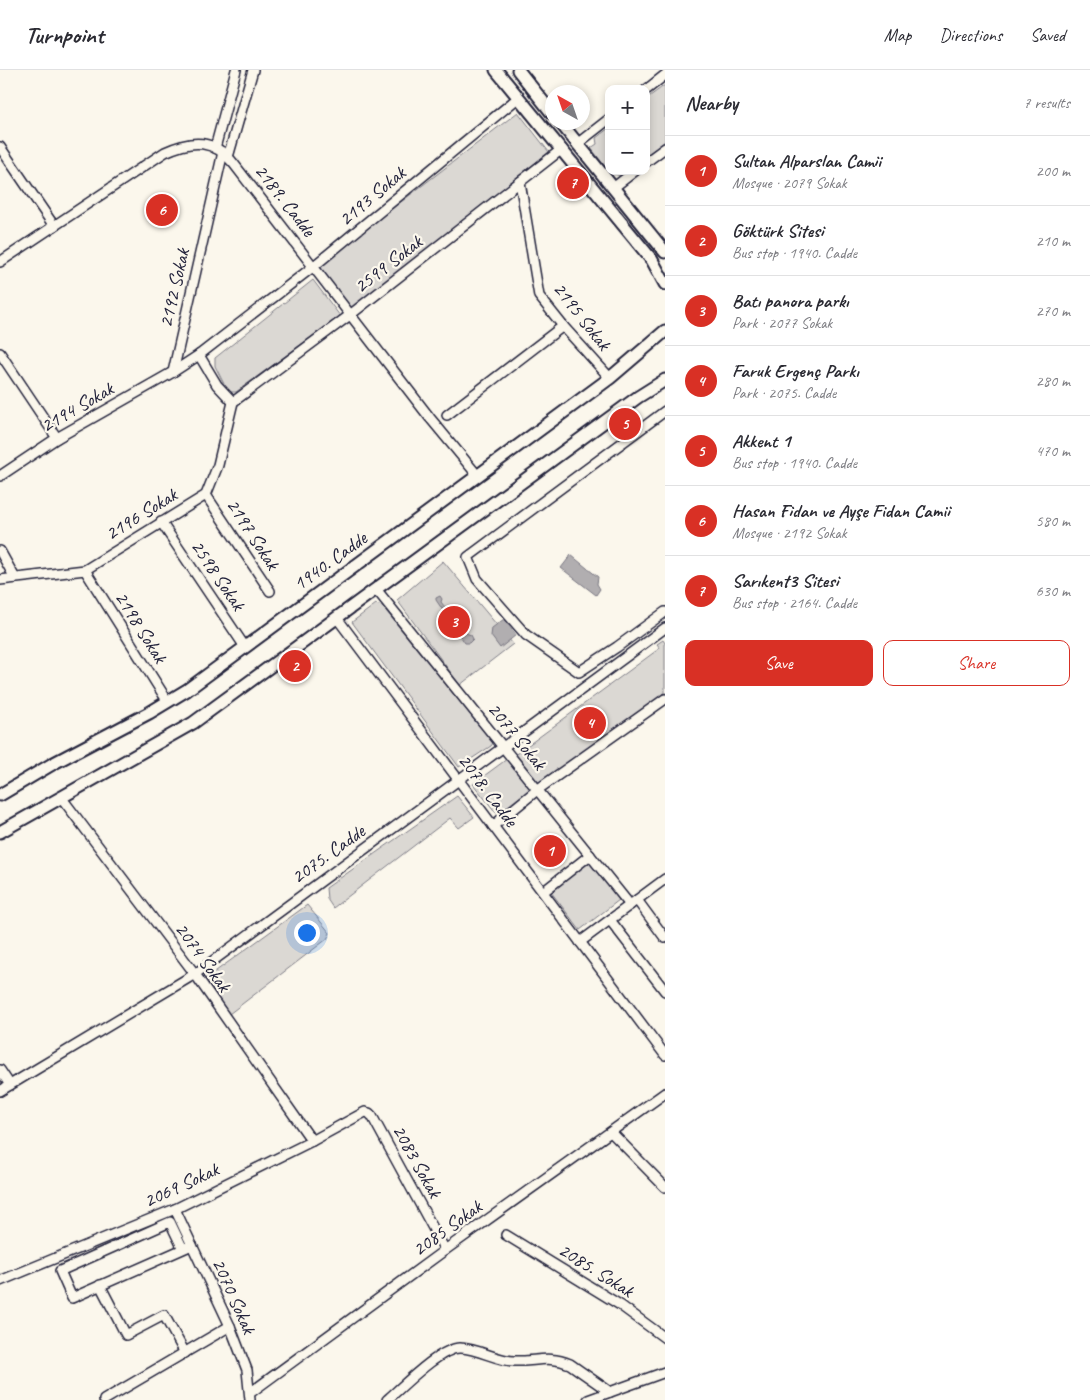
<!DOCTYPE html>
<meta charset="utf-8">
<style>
body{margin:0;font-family:Caveat,sans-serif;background:#f2f2f3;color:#2b2b33}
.controls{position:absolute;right:15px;top:15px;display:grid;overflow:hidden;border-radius:10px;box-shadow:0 2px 8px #0003}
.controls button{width:45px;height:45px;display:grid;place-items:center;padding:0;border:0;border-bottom:1px solid #e1e1e2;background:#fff;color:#2b2b33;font:25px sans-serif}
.compass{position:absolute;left:545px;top:15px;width:45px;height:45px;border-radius:50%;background:#fff;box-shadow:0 2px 8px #0003;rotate:320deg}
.you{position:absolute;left:306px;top:862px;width:18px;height:18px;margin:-12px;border:4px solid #fff;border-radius:50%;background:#1a73e8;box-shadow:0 0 0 8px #1a73e833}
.badge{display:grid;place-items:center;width:32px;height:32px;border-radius:50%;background:#d93025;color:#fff;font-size:16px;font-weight:700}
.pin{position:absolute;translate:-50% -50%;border:2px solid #fff;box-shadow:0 1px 5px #0006}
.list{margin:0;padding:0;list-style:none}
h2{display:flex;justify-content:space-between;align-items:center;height:65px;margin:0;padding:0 20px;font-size:21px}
h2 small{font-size:16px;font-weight:400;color:#7c7c81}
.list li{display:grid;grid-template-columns:32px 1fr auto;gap:15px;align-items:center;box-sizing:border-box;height:70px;padding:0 20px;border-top:1px solid #e1e1e2}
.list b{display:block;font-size:19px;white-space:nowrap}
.list p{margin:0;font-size:16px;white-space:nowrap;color:#7c7c81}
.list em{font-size:16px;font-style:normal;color:#7c7c81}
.actions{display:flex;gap:10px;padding:15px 20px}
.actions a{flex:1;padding:11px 0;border:1px solid #d93025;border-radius:10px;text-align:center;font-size:18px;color:#d93025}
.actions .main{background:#d93025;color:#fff}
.map{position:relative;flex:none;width:665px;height:1330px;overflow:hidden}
header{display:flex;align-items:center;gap:30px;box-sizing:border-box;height:70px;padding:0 25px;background:#fff;border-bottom:1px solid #e1e1e2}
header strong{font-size:24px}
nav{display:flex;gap:28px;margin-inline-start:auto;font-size:18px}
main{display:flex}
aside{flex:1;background:#fff}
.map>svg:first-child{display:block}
.green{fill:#dbd8d3;stroke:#7e7d87}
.water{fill:#b1aeb0;stroke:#787681}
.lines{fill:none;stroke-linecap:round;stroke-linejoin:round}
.minor-casing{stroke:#22223b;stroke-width:12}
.major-casing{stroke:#22223b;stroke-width:15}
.minor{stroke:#fbf7ec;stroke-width:9}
.major{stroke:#fbf7ec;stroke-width:11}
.labels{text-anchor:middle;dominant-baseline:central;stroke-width:4.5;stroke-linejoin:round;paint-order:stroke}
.street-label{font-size:20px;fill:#22223b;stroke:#fbf7ec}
</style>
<header>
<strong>Turnpoint</strong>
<nav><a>Map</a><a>Directions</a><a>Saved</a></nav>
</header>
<main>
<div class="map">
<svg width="665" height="1330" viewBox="0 0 665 1330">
<rect width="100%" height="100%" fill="#fbf7ec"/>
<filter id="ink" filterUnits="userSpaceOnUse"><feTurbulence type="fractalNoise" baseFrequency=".02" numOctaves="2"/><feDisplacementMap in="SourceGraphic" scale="10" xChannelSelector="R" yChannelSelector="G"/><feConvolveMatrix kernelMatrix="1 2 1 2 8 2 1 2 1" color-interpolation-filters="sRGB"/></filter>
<g filter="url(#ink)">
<g class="green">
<polygon points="665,15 665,71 646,86 646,29"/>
<polygon points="518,42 549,82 351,238 320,197 324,191"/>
<polygon points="609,58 609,101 627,101 622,106 610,103 591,78 597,74 596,68"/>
<polygon points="313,210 340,246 236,322 228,322 215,296 215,288"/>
<polygon points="443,491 513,574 460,615 397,530"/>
<polygon points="376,534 382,536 493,673 491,676 459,697 352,552"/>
<polygon points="663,570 665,573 665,623 539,713 516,684 660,578 657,574"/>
<polygon points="507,689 530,719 497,744 473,714"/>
<polygon points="457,726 474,747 459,758 450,748 333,838 327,829 326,818"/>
<polygon points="590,792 619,830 580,860 551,822"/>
<polygon points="307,835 330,863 327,869 229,944 205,909"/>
</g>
<g class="water">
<polygon points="571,485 598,507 597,514 600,519 596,525 561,498"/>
<path d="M440,526L442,529L441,532C444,537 449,540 453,544C461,552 459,562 471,565L473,569L469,573H465L436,530V528Z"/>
<polygon points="504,549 516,565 500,578 491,566 492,558"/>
</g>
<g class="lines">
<defs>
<g id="minor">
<polyline points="646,20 665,5"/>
<polyline points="577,74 609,49"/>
<polyline points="0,77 54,156"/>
<polyline points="215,78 236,0"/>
<polyline points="228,87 253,0"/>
<polyline points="646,92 665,78"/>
<polyline points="520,112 539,226 563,256 610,308"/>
<polyline points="613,118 635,101"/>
<path d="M0,192L165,82C193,69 214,69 234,94L430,348L478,406"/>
<polyline points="0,283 57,368"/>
<polyline points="199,285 217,315 233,332"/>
<polyline points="173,302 223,82"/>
<polyline points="233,332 350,245 562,79"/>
<polyline points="665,341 468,487 477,509 526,565 579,602 617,577 665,542"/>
<polyline points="447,345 563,256"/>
<polyline points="0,406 57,368 173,302 199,285 314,196 519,27"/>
<polyline points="206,425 270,521"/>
<polyline points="161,452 245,577"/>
<polyline points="0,481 15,508"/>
<polyline points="85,500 168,632"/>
<polyline points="0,510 85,500 206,425 218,395 233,332"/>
<polyline points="376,519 630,835"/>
<polyline points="337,548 665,985"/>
<polyline points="61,727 195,904 312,1071"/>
<polyline points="493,756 537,720 665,629"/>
<polyline points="543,822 590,785"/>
<polyline points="637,830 665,868"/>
<polyline points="610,850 665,921"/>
<polyline points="580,872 665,809"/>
<polyline points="0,1000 10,1015"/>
<polyline points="0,1021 195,904 665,558"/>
<polyline points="611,1062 665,1117"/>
<polyline points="175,1139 230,1256 247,1300 250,1330"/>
<polyline points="506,1165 620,1235 665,1268"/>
<polyline points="183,1179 170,1152 60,1201 72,1228 183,1179 192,1175"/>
<polyline points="0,1211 175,1139 312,1071 365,1042 369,1043 372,1046 445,1180"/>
<polyline points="100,1215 126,1265 164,1245 185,1283"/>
<polyline points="250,1323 445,1180 665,1023"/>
<polyline points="104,1330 230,1256"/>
<path d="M387,1330C402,1317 442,1276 461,1278C479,1279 496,1290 513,1291C535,1292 549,1285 570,1294L610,1322"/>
<polyline points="588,1330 665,1302"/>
</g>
<g id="major">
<polyline points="496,0 652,190 665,214"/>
<polyline points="518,0 552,43"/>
<polyline points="560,52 665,182"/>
<polyline points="0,725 54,693 149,643 187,620 610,308 665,261"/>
<polyline points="0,762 193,653 638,327 665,310"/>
</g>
</defs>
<use href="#minor" class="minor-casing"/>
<use href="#major" class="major-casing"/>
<use href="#minor" class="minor"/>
<use href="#major" class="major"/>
</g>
</g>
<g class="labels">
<g class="street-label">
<text transform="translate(372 126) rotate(-40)">2193 Sokak</text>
<text transform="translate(285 130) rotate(52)">2189. Cadde</text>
<text transform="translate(388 194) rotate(-38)">2599 Sokak</text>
<text transform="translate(174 218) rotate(-77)">2192 Sokak</text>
<text transform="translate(582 246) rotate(52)">2195 Sokak</text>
<text transform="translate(77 337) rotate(-30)">2194 Sokak</text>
<text transform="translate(141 444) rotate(-32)">2196 Sokak</text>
<text transform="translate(253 464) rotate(57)">2197 Sokak</text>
<text transform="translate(330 491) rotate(-36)">1940. Cadde</text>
<text transform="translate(218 505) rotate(56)">2598 Sokak</text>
<text transform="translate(141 557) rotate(58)">2198 Sokak</text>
<text transform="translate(517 666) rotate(51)">2077 Sokak</text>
<text transform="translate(488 720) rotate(53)">2078. Cadde</text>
<text transform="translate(328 784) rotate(-36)">2075. Cadde</text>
<text transform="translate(203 887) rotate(54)">2074 Sokak</text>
<text transform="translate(417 1091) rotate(61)">2083 Sokak</text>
<text transform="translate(181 1115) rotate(-25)">2069 Sokak</text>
<text transform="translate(447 1158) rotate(-36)">2085 Sokak</text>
<text transform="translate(596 1200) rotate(32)">2085. Sokak</text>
<text transform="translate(234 1226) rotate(66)">2070 Sokak</text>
</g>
</g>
</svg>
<div class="controls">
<button>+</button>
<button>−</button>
</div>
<svg class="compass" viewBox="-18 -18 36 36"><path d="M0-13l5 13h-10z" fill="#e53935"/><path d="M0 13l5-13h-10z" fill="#7c7c81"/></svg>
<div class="you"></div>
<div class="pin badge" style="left:550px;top:781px">1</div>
<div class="pin badge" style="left:295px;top:596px">2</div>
<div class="pin badge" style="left:454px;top:552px">3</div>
<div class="pin badge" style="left:590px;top:653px">4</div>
<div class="pin badge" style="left:625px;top:354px">5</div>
<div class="pin badge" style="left:162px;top:140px">6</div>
<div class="pin badge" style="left:573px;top:113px">7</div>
</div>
<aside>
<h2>Nearby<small>7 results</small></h2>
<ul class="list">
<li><span class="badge">1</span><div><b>Sultan Alparslan Camii</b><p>Mosque · 2079 Sokak</p></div><em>200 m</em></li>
<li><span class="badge">2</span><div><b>Göktürk Sitesi</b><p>Bus stop · 1940. Cadde</p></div><em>210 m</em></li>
<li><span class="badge">3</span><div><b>Batı panora parkı</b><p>Park · 2077 Sokak</p></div><em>270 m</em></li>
<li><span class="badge">4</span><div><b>Faruk Ergenç Parkı</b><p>Park · 2075. Cadde</p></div><em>280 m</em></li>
<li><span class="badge">5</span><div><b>Akkent 1</b><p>Bus stop · 1940. Cadde</p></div><em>470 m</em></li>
<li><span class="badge">6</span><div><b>Hasan Fidan ve Ayşe Fidan Camii</b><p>Mosque · 2192 Sokak</p></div><em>580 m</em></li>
<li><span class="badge">7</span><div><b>Sarıkent3 Sitesi</b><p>Bus stop · 2164. Cadde</p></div><em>630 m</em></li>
</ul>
<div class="actions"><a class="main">Save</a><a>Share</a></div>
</aside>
</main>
